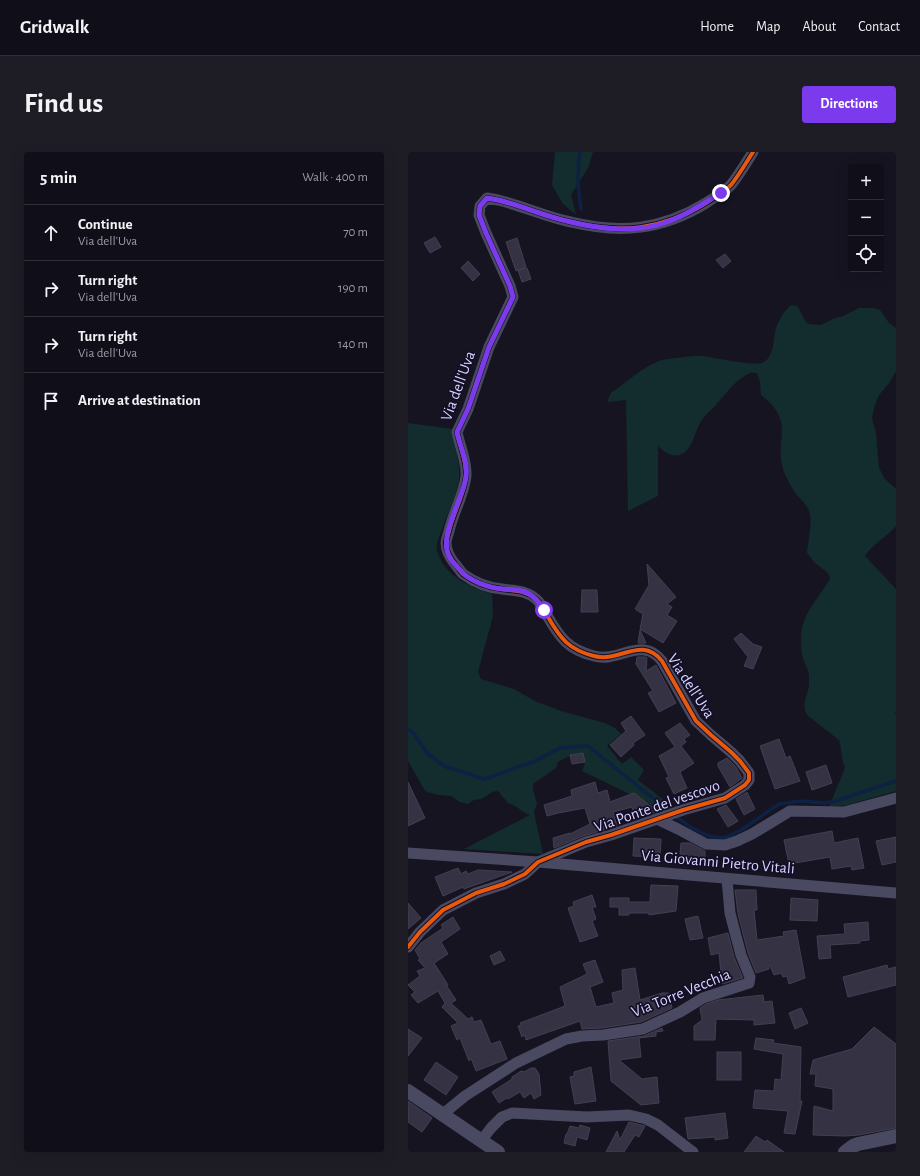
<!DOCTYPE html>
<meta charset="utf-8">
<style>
body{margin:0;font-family:"Alegreya Sans",sans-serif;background:#1e1d26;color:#f1f3f6}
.controls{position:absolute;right:12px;top:12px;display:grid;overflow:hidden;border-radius:4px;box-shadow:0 4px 16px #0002}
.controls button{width:36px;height:36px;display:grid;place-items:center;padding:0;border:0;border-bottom:1px solid #302f38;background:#100f19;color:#f1f3f6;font:20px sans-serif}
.stop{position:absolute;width:12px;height:12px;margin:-9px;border:3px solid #7c3aed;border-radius:50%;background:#fff}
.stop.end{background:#7c3aed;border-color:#fff;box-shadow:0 1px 4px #0008}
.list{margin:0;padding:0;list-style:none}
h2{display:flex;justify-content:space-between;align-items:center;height:52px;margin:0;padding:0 16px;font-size:17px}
h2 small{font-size:13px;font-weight:400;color:#9c9ca2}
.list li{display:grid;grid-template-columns:26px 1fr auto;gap:12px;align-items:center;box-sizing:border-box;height:56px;padding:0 16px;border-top:1px solid #302f38}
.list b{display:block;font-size:15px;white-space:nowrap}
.list p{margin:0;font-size:13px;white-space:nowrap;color:#9c9ca2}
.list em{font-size:13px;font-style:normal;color:#9c9ca2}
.icon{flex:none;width:22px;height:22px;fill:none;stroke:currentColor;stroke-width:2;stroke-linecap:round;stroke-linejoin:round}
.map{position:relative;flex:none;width:488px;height:1000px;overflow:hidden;border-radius:4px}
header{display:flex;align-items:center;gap:24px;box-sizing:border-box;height:56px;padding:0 20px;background:#100f19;border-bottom:1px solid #302f38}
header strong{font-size:19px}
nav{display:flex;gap:22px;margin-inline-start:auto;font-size:14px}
.intro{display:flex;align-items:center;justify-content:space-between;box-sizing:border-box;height:96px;padding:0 24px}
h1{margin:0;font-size:28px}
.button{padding:10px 18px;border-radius:4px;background:#7c3aed;color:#fff;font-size:14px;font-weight:700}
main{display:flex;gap:24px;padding:0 24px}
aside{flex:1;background:#100f19;border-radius:4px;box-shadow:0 4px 16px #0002}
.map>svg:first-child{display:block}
.green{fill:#132c2d}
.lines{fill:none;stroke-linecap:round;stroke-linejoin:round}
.stream{stroke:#0d2144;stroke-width:3.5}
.building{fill:#343243;stroke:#433f54}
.minor{stroke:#4a4962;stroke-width:11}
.tertiary{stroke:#4a4962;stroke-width:14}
.cycleway-casing{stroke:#130f26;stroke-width:6}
.cycleway{stroke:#e8590c;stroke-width:4}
.route{stroke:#7c3aed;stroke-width:5}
.labels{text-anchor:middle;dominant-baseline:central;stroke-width:3.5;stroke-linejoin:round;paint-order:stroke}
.street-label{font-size:16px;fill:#d9d4ff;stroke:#130f26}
</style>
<header>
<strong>Gridwalk</strong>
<nav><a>Home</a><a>Map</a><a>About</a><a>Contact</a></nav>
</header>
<div class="intro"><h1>Find us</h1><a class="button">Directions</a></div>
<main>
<aside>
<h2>5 min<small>Walk · 400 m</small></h2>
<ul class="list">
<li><svg class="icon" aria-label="ahead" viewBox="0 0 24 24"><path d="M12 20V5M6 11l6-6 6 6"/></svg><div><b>Continue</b><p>Via dell'Uva</p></div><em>70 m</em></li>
<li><svg class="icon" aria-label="right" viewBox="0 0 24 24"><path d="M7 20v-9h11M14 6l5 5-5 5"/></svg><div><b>Turn right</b><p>Via dell'Uva</p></div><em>190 m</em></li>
<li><svg class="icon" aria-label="right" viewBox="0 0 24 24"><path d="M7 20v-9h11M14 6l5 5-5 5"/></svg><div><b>Turn right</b><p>Via dell'Uva</p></div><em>140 m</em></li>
<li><svg class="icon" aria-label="arrive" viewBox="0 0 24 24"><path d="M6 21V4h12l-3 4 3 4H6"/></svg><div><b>Arrive at destination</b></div></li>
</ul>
</aside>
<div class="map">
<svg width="488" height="1000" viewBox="0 0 488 1000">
<rect width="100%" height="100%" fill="#161421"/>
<g class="green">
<polygon points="147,0 185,0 180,16 163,43 168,63 155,52 144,33"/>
<path d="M383,153L389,154C394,160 395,167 400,172L413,173L427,166L433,165L451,156H465L472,158L481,171L488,176V219L482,230L471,243L467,253L464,266L468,281L471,316L477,327L488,337V374C479,385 465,391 457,404L488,437V558L487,561L488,562V639L439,653L421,655L437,616C433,607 434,597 431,588L400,564C399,562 397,560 397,558C395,550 400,541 401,534C401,531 401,528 401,525C401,516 395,510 394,502C389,465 404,456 422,427L420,421L407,411L399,401C400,391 404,370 402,362C400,353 393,348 388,342C384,336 379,327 376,320C364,287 390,272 353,243L352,230L349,221C346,221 343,220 340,222C326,229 317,243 307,254C301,260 295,265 291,273C287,281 284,295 277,300C268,308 257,301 250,294V344L220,359L218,248L200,250C200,247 201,243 203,241C204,239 208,238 210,236C223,226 236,215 251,209C257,207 290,203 296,204C308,206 348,215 356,210C367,203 365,186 368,176C371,168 376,159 383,153Z"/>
<path d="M0,271L45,277C47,295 54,316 50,334C46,350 38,365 33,380C31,385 28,393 29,398C29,400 31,402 31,404C40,426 63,435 84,442L85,464L70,520L73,527L106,537L127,549L153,559L197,571L207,576L213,582L199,594L214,612L223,605L236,618L230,628L265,655V657L252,661L242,652L174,619L177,611L172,601L159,605L150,610L148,616L125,632V637L129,652L126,660L135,702L56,697L122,663L117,661L107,654L100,651L90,639C83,639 81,643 75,646C72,648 69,647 66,648C63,649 62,651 60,652L52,650L43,644L30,643L19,640L16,637L0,609Z"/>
</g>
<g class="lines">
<g class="stream">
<path d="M172,0C169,19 170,38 173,57"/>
<polyline points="0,577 7,583 19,601 36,614 77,627 127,609 152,596 180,594 262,660"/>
<polyline points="267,664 284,676 301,684 316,686 333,678 371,652 392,649 417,651 428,649 488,629"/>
</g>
</g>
<g class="building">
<polygon points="27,85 33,95 22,101 16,91"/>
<polygon points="109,86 118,115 108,119 98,90"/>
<polygon points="317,102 323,109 315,116 308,108"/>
<polygon points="60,109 72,122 65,129 53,116"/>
<polygon points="119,116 123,127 114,130 110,118"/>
<polygon points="239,412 268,445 259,452 264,455 259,463 269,469 255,491 232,477 235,462 227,457 241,433"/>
<polygon points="174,438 189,438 190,460 173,460"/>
<polygon points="232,478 238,491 230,491"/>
<polygon points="333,481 345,492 354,495 345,517 336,514 340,505 326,487"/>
<polygon points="229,505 237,505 239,506 238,519 248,513 268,551 251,560 240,541 245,539 228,512"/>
<polygon points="223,564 237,583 225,591 226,593 213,605 202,593 218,579 213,571"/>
<polygon points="272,571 282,583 276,587 278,590 273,594 286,611 272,620 279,636 266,642 258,626 261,625 251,604 267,595 257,581"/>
<polygon points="371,587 378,606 382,604 392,629 367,637 352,594"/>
<polygon points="175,601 177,610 164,612 162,603"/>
<polygon points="319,606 328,615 334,626 322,635 310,614 310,611"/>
<polygon points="418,613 424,631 404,638 398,620"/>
<polygon points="0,630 17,666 0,674"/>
<polygon points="187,630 190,641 199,638 202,650 226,641 249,659 227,667 224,655 205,660 209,674 175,684 146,696 145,686 162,681 162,682 182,672 177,656 150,661 139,664 136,653 164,644 163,638"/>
<polygon points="339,640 347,657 336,663 328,647"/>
<polygon points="318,653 330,669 320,675 309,657"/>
<polygon points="424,679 426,691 450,686 456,716 444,718 443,714 424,717 422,705 381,712 376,688"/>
<polygon points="488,685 488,710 474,713 468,689"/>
<polygon points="226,686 253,687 252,705 225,704"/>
<polygon points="273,691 282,691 297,699 297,708 276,709 275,702 272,702"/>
<polygon points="50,716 53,722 58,719 60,722 70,718 104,720 56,737 55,735 35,744 27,725"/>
<polygon points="243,733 270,734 268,759 241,763 241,761 221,761 221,763 211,763 211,755 202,755 202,746 221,746 221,750 242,750"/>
<polygon points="327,738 348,738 349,758 346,758 349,788 376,784 375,780 388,778 397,826 381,832 379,824 375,825 373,821 366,823 362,814 360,814 361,817 348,821 340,801 330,762"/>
<polygon points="184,743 188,755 184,755 188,767 184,769 190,784 172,790 160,756 166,754 165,750"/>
<polygon points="383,746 410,748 409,769 382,768"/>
<polygon points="0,751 13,766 0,777"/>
<polygon points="290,764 295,786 282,788 277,767"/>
<polygon points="45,765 52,777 33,790 40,802 26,811 40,833 38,833 48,848 43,851 60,867 64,865 66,870 73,868 83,892 92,889 99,907 68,919 63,906 61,909 52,886 49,888 43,874 50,871 34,855 37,851 30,839 10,851 3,843 7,840 0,833 12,824 9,819 17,816 10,808 12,807 7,798 13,791 35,776 33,773"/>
<polygon points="460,770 461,788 451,789 452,791 422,793 423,806 411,807 409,784 437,782 436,772"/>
<polygon points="320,781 326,805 335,826 314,832 311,801 303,803 300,786"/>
<polygon points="92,799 97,808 86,813 82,804"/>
<polygon points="187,808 195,830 182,835 188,855 206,851 204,841 215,838 214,818 227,816 232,848 254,841 261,841 264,856 233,870 194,876 174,877 172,869 118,888 117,883 114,885 110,874 113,873 112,871 157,854 152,835 179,822 175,812"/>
<polygon points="479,813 480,817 488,815 488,833 440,845 435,825"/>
<polygon points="355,843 356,850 364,849 367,871 346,873 346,868 308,867 307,888 286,888 286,874 294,868 292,856 298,852 310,848"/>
<polygon points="393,856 400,871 387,877 381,861"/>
<polygon points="466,875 488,892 488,976 451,983 438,984 405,983 406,954 425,959 425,937 407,934 408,922 402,922 405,908 444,897"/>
<polygon points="254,876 255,879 248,880 248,884 231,886 233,905 211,908 234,927 249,925 251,951 233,953 203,929 200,889 236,884"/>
<polygon points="0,877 14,886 0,904"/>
<polygon points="348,886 366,888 365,891 393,895 392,949 394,949 387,982 376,981 380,959 345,956 347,938 366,939 367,927 373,928 375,902 346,897"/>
<rect x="309" y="900" width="24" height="28"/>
<polygon points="28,910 50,925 38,943 16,928"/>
<polygon points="183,915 188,949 167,952 162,925 166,924 166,920"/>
<polygon points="123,916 127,916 131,922 133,943 126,947 123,941 116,946 112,940 100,947 99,946 91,951 84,940 104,927 104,925 113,919 116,920"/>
<polygon points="0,949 24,966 14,980 0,970"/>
<polygon points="317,961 320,986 307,988 307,985 280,987 277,966"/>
<polygon points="221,970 237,974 231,985 227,983 216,1000 198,1000 209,979 212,988"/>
<polygon points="172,973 182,976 179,988 169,985 167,994 156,991 158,982 159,982 162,974 171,976"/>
<polygon points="348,984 357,990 359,988 376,1000 336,1000"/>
</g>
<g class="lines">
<g class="minor">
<polyline points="249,667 270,677 298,692 317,693 329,689 344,682 382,659 436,660 488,646"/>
<polyline points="0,701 130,710 488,741"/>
<path d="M0,795L12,780L35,758L68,741L96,732L117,722L130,710L178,690L203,683L275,658L317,646L337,633L341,628V621L332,609L323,600L303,583L288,569L254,509C233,483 212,511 186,504C161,498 152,486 140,465C137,459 133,451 128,447C118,438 106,439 94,437C81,436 66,430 55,422C52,419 50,415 47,412C42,406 38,399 38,391C38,387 40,383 41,379C45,361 56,343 58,324C59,309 52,295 49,280L60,257L81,195L105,145L102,134L78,81L71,63L72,54L79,46L90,48C115,54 138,65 163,70C213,82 254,78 298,51C307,45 316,40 323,33C331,23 338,11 345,0"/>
<polyline points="35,962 57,944 108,911 158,887 174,884 195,883 235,877 272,860 295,846 341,831 342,825 333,803 322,761 319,727"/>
<polyline points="73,989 83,976 94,965 104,961 179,965 221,963 238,967 250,973 285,1000"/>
</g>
<g class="tertiary">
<polyline points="0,939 90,1000"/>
<polyline points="437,1000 445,994 450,992 488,984"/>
</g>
<defs>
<path id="cycleway" d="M0,795L12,780L35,758L68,741L96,732L117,722L130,710L178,690L203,683L275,658L317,646L337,633L341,628V621L332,609L323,600L303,583L288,569L254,509C233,483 212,511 186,504C161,498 152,486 140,465C137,459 133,451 128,447C118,438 106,439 94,437C81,436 66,430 55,422C52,419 50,415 47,412C42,406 38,399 38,391C38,387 40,383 41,379C45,361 56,343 58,324C59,309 52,295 49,280L60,257L81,195L105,145L102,134L78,81L71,63L72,54L79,46L90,48C115,54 138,65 163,70C213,82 254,78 298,51C307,45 316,40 323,33C331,23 338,11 345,0"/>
</defs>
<use href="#cycleway" class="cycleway-casing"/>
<use href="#cycleway" class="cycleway"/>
</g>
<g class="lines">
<path class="route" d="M136,458C131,450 124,441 114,439C108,437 101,438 95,437C81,436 61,429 52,418C49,414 44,410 42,406C29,386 55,347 58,325C60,309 52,295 49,280L60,257L81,195L105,145L102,134L78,81L71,63L72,54L79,46L90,48C115,54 138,65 163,70C191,77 228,81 256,71C277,64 295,52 313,41"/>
</g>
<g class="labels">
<g class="street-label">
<text transform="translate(50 234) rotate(-70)">Via dell'Uva</text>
<text transform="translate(283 534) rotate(57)">Via dell'Uva</text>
<text transform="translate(249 654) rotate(-19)">Via Ponte del vescovo</text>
<text transform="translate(310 710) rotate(5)">Via Giovanni Pietro Vitali</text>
<text transform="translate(273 841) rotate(-22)">Via Torre Vecchia</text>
</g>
</g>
</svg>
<div class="controls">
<button>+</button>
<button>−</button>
<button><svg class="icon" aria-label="locate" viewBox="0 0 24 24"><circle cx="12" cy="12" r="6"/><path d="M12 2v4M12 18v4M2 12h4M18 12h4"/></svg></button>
</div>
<div class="stop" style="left:136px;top:458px"></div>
<div class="stop end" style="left:313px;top:41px"></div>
</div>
</main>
